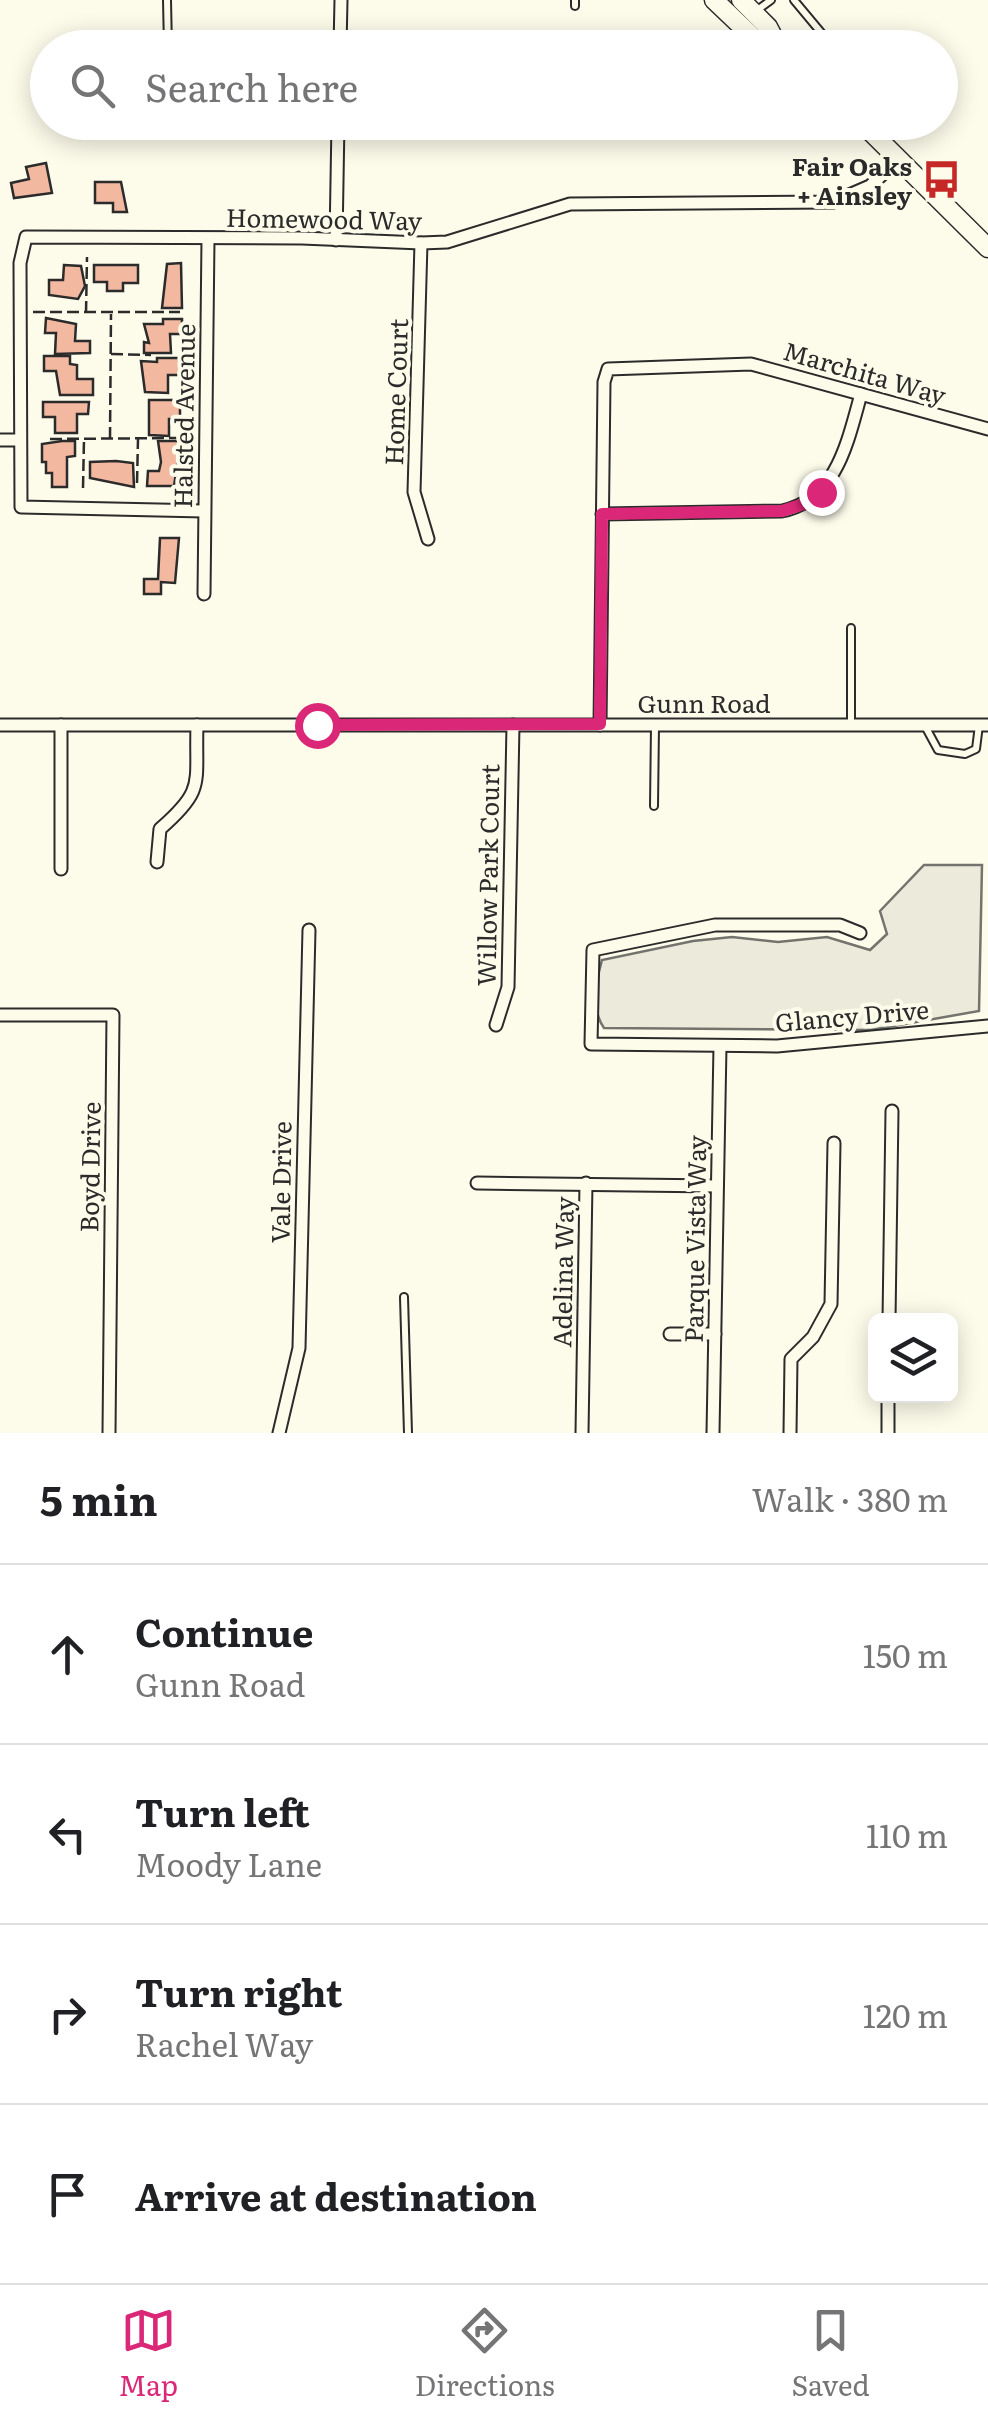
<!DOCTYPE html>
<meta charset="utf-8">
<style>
body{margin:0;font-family:Literata,serif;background:#f6f6f6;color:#202124}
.controls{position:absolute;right:30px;bottom:30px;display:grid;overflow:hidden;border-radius:15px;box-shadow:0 5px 25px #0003}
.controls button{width:90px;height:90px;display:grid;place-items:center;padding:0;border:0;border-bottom:2px solid #e0e0e0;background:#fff;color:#202124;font:50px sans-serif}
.stop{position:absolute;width:30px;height:30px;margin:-22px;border:8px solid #db2777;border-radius:50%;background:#fff}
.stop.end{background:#db2777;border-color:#fff;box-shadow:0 2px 10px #0008}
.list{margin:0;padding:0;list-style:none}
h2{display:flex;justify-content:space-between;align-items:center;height:130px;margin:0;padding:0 40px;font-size:42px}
h2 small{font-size:32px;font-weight:400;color:#757577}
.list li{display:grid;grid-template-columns:65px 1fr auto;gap:30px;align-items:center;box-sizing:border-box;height:180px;padding:0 40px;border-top:2px solid #e0e0e0}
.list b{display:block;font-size:38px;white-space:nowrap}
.list p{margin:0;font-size:32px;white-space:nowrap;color:#757577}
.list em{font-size:32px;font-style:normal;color:#757577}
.icon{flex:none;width:55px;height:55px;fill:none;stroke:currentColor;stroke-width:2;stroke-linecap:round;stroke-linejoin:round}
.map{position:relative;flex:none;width:988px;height:1433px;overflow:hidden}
.search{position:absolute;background:#fff;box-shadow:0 5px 25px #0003;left:30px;right:30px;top:30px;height:110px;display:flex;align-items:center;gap:25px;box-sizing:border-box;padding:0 35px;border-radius:55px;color:#757577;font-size:38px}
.sheet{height:850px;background:#fff}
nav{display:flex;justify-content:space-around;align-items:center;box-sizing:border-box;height:140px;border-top:2px solid #e0e0e0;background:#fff;font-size:28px;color:#757577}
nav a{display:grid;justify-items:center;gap:5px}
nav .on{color:#db2777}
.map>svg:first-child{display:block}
.green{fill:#ecebdb;stroke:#74746e;stroke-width:2.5}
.building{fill:#f2b8a0;stroke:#2b2b2b;stroke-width:2.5}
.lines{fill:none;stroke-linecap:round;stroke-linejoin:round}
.lane-casing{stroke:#2b2b2b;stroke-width:10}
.street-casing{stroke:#2b2b2b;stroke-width:15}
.primary-casing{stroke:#2b2b2b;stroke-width:21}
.lane{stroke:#fdfbea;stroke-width:6}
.street{stroke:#fdfbea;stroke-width:11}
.primary{stroke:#fdfbea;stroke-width:18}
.fence{stroke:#2b2b2b;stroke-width:2.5;stroke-dasharray:12 5;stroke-linecap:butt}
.route{stroke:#db2777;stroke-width:12}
.labels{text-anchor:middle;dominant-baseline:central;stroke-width:8;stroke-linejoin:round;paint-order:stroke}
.poi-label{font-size:25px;font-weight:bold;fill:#2b2b2b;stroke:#fdfbea;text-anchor:end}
.street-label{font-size:25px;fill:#2b2b2b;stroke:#fdfbea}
</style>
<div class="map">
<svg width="988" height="1433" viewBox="0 0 988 1433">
<rect width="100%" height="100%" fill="#fdfbea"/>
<path class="green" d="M924,865H982L979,1011L871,1030L604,1028C591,1010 596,981 602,960L693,941L732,937L778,942L827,937L870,950L887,934L880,911Z"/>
<g class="building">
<polygon points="46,163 52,193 14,198 11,183 29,179 26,167"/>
<polygon points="95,182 121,182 127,212 113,212 113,203 95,203"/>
<polygon points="181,263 182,308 162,308 167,264"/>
<polygon points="64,265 81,266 85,286 78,299 49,295 49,280 63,280"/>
<polygon points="94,265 138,265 138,283 123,283 123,291 107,291 107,282 94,282"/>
<polygon points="46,318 76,324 75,341 90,341 90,353 55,354 56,333 45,333"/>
<polygon points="163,319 182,319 182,334 170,334 171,353 144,353 144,342 149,343 144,324 163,324"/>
<polygon points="44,356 70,356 70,364 77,365 77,379 93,379 93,395 60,395 56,371 44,371"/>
<polygon points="157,358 182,358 181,375 168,375 168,393 145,392 141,361 157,362"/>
<polygon points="149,400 180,400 180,419 169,419 169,436 149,435"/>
<polygon points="43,402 89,402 88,414 77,414 77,433 55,433 55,417 43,417"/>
<polygon points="62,441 75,441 75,456 67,457 67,487 52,487 52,473 46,473 46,462 42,462 42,444"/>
<polygon points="158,441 181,441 174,486 147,486 148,471 159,471 161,462"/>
<polygon points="116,461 133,463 134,487 90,478 90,462"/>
<polygon points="160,538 179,538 175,583 161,582 161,594 144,594 144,579 158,579"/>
</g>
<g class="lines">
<defs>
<g id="lane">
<polyline points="167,0 168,48"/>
<polyline points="794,0 834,48"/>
<polyline points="575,6 575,0"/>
<polyline points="756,11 771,0"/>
<polyline points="632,40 669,39 669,48"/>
<polyline points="851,628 851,723"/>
<polyline points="925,726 938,750 965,754 976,749 979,725"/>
<polyline points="654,806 655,726"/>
<polyline points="404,1297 408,1433"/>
</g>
<g id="street">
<polyline points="340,48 341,0"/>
<polyline points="336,240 338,122"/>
<polyline points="421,243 414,492 428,539"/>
<polyline points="0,440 19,440"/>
<polyline points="204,511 21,507 20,263 26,237 302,238 421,243 447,242 570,204 833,202 870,186 900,158"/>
<path d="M602,514L782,511C837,500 848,440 861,394"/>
<polyline points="204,594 208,239"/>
<polyline points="0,725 988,725"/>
<polyline points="61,725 61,869"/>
<polyline points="600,725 604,382 608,369 751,364 988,429"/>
<path d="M157,862L160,829C206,789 195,784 197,725"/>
<polyline points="860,933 840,925 715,925 593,950 591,1044 777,1046 988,1026"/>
<polyline points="0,1015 113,1015 109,1433"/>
<polyline points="496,1025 508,987 513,725"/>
<polyline points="477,1183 717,1186"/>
<polyline points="889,1320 892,1111"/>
<polyline points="670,1334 715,1334"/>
<polyline points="279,1433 299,1348 309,930"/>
<polyline points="582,1433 586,1183"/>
<polyline points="713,1433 720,1046"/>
<polyline points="790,1433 791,1359 813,1337 831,1304 834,1143"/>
<polyline points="888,1433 888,1396"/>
</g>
<g id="primary">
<polyline points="714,0 756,40 779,47"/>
<polyline points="741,0 768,27 779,48"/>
<polyline points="861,122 988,248"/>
</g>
</defs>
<use href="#lane" class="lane-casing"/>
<use href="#street" class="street-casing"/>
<use href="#primary" class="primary-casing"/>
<use href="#lane" class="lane"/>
<use href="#street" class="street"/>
<use href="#primary" class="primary"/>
<g class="fence">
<polyline points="33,312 180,312"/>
<polyline points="86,313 87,257"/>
<polyline points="111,354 151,355"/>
<polyline points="50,439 179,438"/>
<polyline points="110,439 111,314"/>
<polyline points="137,483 138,439"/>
<polyline points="83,488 84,439"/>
</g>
</g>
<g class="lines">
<polyline class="route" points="317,725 600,724 602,514 782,511 807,503 821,492"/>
</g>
<defs>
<symbol id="bus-bare" viewBox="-9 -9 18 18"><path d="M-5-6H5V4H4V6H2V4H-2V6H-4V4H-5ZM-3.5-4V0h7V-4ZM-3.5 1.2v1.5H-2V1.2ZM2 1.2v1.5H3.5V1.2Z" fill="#c62828" stroke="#fdfbea" stroke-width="2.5" paint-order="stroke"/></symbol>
</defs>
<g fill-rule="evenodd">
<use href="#bus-bare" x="914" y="152" width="55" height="55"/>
</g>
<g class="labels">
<g class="poi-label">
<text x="912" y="165">Fair Oaks<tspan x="912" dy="29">+ Ainsley</tspan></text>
</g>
<g class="street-label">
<text transform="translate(324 218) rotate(1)">Homewood Way</text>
<text transform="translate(865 372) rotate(16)">Marchita Way</text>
<text transform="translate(395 392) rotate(-88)">Home Court</text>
<text transform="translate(183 416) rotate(-89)">Halsted Avenue</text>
<text x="704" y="702">Gunn Road</text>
<text transform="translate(487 875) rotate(-89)">Willow Park Court</text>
<text transform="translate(852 1015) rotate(-5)">Glancy Drive</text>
<text transform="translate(89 1167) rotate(-89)">Boyd Drive</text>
<text transform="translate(280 1182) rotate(-89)">Vale Drive</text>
<text transform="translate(694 1239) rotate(-89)">Parque Vista Way</text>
<text transform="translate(562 1272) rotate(-89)">Adelina Way</text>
</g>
</g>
</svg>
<div class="controls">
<button><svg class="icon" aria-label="layers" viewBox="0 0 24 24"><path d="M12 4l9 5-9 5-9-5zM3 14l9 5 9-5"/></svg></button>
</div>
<div class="stop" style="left:317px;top:725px"></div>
<div class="stop end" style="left:821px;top:492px"></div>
<div class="search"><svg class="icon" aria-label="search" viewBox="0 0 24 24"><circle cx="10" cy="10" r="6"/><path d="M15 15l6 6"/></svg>Search here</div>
</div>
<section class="sheet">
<h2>5 min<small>Walk · 380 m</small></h2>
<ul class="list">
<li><svg class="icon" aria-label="ahead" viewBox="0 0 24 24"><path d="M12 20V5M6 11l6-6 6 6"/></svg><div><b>Continue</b><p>Gunn Road</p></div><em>150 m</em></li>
<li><svg class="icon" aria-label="left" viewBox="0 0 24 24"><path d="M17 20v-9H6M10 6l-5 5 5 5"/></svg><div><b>Turn left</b><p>Moody Lane</p></div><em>110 m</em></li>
<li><svg class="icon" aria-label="right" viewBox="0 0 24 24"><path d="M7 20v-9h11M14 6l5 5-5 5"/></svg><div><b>Turn right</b><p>Rachel Way</p></div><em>120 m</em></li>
<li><svg class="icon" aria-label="arrive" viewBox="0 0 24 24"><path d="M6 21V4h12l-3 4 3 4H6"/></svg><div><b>Arrive at destination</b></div></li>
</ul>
</section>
<nav>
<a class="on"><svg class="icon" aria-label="map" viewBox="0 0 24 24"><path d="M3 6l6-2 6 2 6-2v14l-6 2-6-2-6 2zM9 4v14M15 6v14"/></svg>Map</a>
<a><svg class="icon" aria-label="directions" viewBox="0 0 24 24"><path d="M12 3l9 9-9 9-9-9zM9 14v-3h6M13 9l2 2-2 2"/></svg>Directions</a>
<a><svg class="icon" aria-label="saved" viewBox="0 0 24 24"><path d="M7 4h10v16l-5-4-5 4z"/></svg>Saved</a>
</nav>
